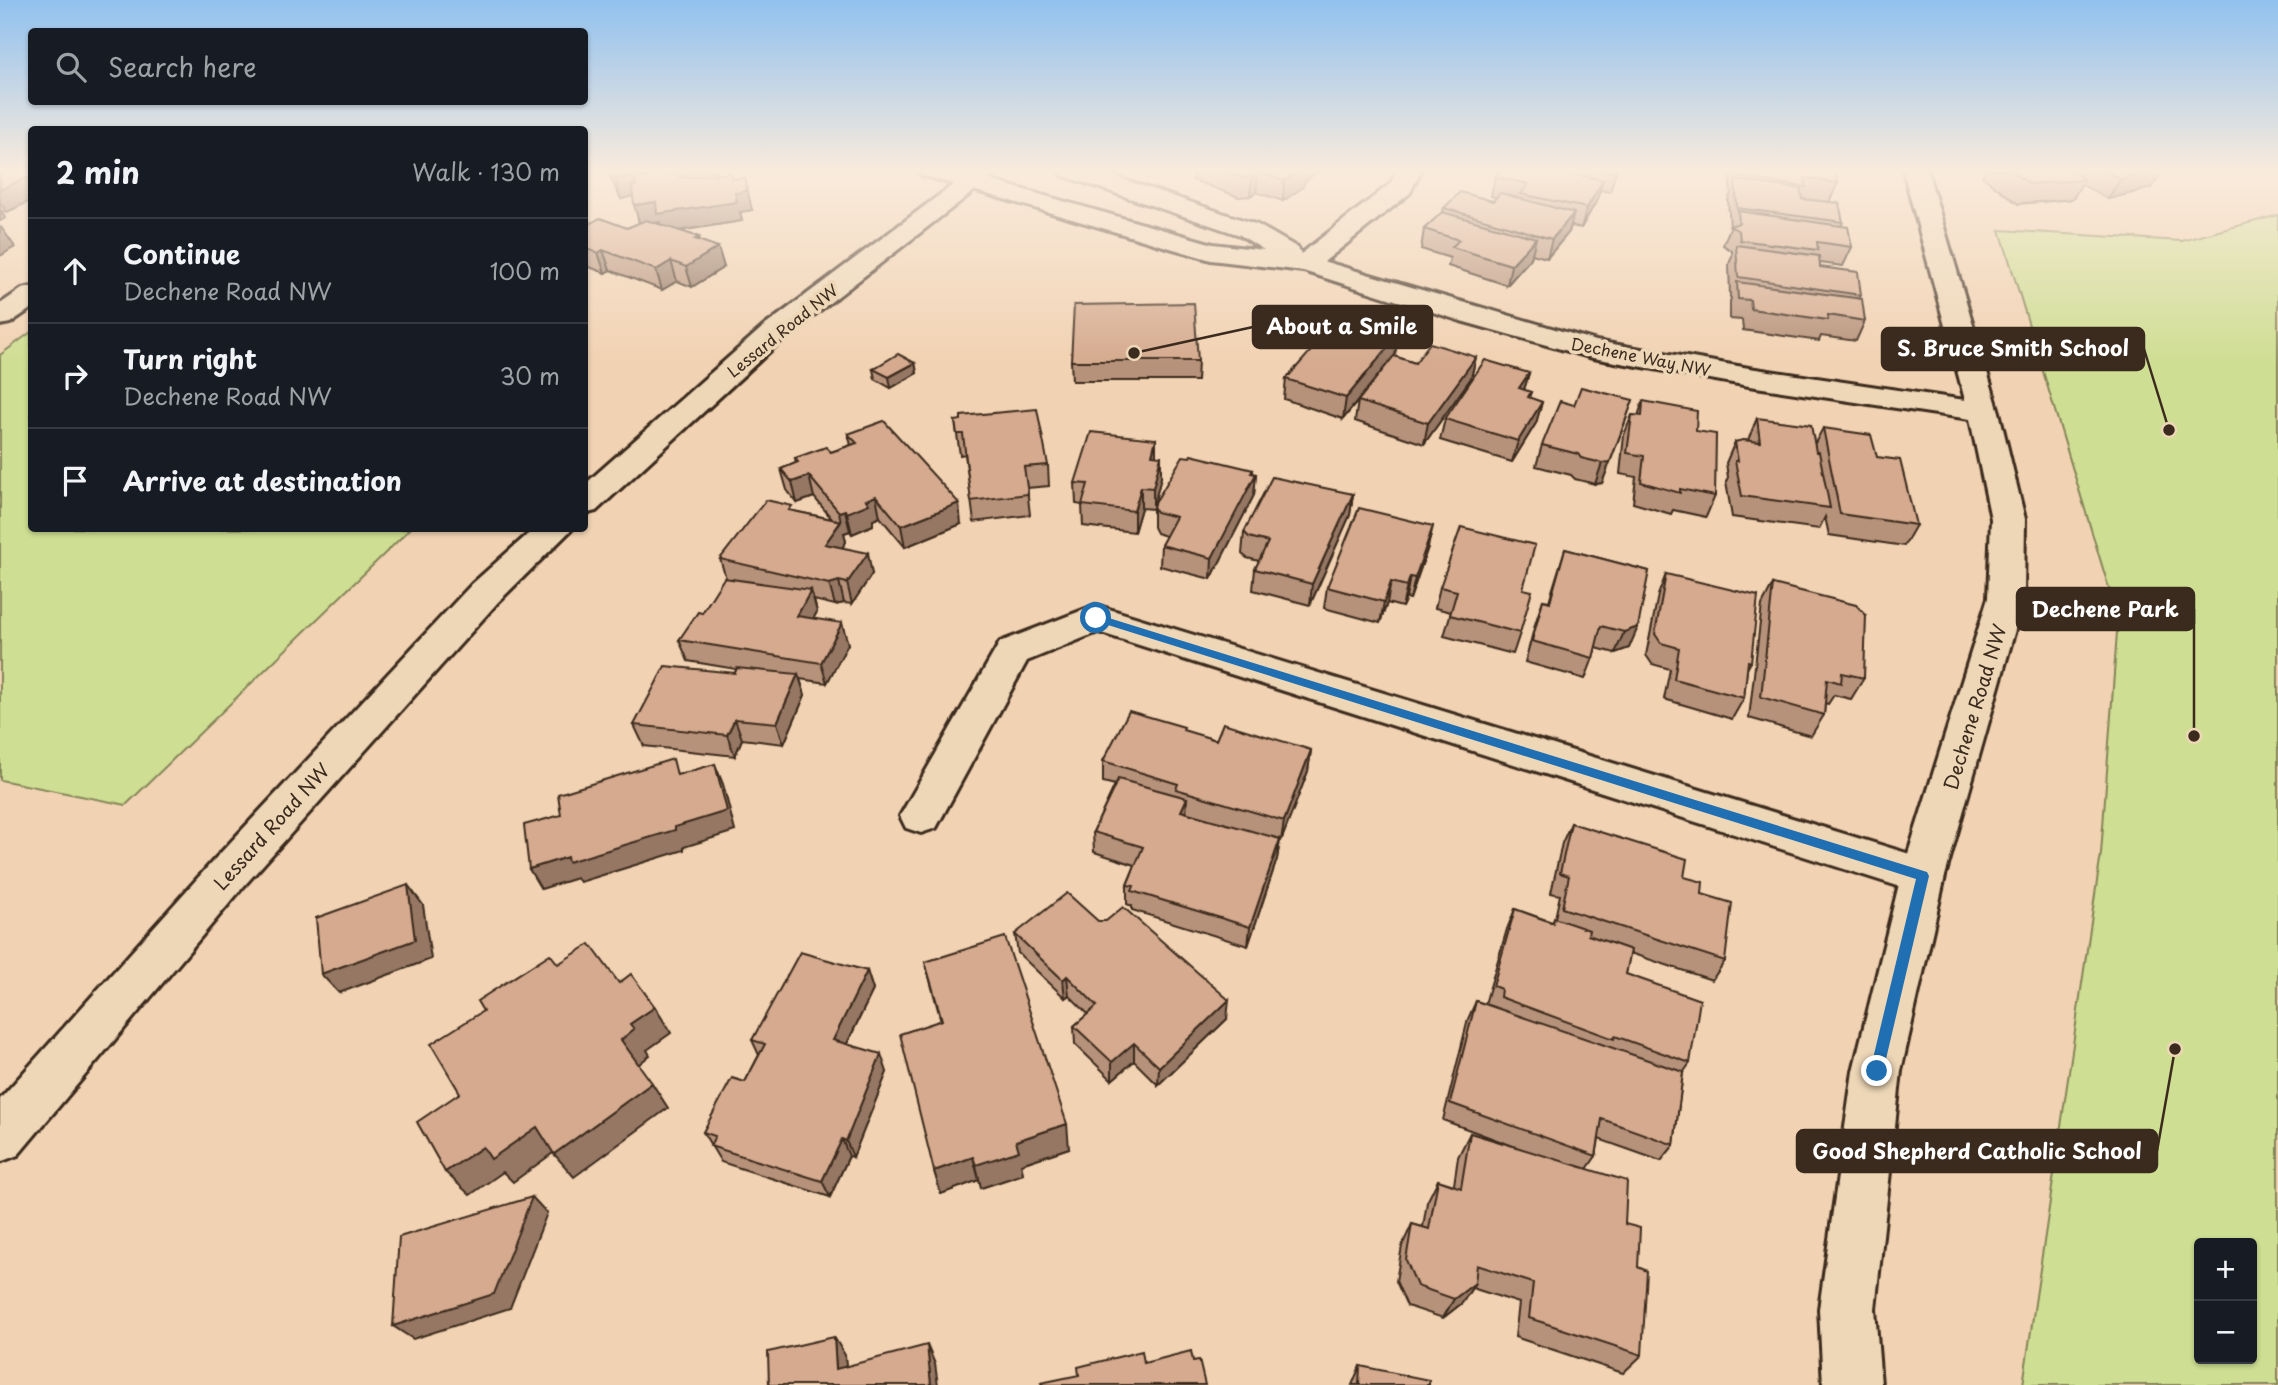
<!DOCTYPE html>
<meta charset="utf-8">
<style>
body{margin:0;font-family:"Playpen Sans",sans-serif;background:#20242c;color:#f1f3f6}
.controls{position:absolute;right:21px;bottom:21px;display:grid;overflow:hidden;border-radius:7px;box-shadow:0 2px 5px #0004}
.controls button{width:63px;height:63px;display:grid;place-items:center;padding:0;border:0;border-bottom:2px solid #363941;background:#171b24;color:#f1f3f6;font:35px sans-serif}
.stop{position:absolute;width:21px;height:21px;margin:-16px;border:5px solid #1f6fb2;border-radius:50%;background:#fff}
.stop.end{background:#1f6fb2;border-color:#fff;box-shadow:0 2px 7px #0008}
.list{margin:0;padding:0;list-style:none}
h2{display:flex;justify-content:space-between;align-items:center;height:91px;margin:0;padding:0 28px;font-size:30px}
h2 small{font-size:23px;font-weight:400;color:#9ea1a6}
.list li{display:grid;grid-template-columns:46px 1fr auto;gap:21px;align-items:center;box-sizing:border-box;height:105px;padding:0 28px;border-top:2px solid #363941}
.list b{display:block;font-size:26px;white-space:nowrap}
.list p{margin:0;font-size:23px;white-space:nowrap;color:#9ea1a6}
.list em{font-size:23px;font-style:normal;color:#9ea1a6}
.icon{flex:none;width:38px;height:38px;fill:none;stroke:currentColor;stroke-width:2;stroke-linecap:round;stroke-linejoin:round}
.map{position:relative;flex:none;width:2278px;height:1385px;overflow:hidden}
.search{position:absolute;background:#171b24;box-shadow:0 2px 5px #0004;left:28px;top:28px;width:560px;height:77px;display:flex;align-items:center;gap:18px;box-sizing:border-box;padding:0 24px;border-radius:7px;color:#9ea1a6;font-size:26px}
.panel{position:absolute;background:#171b24;box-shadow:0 2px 5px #0004;left:28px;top:126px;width:560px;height:406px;border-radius:7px}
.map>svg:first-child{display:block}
.green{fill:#cede92;stroke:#848458;stroke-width:2;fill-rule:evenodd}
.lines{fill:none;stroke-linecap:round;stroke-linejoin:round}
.minor-casing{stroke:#3b2a1e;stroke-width:6}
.tertiary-casing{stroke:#3b2a1e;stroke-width:6}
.secondary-casing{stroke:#3b2a1e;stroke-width:6}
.minor{fill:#eed7b7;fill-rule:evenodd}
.tertiary{fill:#eed7b7;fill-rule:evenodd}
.secondary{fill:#eed7b7;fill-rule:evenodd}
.wall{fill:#b7927a;stroke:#3b2a1e;stroke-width:2}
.shaded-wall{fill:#957763;stroke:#3b2a1e;stroke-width:2}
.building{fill:#d5aa8e;stroke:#3b2a1e;stroke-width:2}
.route{fill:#1f6fb2}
.labels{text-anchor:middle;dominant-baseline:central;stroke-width:7;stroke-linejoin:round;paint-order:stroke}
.far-street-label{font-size:16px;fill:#3b2a1e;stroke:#eed7b7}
.street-label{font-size:19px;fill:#3b2a1e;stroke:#eed7b7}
.leader{fill:none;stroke:#3b2a1e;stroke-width:2.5}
.callout-dot{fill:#3b2a1e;stroke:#eed7b7;stroke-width:2.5}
.callout{fill:#3b2a1e;stroke:#3b2a1e;stroke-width:2.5}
.callout-label{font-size:21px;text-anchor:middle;font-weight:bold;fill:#fff}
</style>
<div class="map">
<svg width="2278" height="1385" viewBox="0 0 2278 1385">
<rect width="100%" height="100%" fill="#f1d2b2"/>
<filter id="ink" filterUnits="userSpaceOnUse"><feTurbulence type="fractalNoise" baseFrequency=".0143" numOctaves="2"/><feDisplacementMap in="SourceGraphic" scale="14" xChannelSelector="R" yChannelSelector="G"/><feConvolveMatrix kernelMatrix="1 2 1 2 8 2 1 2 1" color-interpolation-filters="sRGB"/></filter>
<g filter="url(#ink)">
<g class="green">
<path d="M2278,215V1385H2023L2101,854L2118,618L2000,230L2182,241ZM2252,1243V1359H2199V1243Z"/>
<polygon points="31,332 32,528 410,529 126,805 0,780 0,355"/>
</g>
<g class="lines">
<defs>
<g id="minor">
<path d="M918,170C937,170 972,165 984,182L981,187L972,189L921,175Z"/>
<polygon points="1397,170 1421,170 1410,193 1315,269 1306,271 1297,269 1293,263 1297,257 1390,184"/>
<polygon points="32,287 32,308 10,323 0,325 0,304 22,289"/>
<polygon points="1096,605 1923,858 1938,863 1945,876 1938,889 1923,894 1098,632 1027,661 936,828 921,833 906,828 900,816 1000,642"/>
</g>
<polygon id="tertiary" points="1058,170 1095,170 1258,225 1298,248 1302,255 1596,341 1749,368 1965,400 1903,170 1927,170 1999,412 2025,519 2024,598 1945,876 1901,1071 1875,1309 1881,1385 1823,1385 1819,1309 1853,1071 1901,876 1988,598 1991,519 1970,419 1749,386 1593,358 1461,321 1303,271 1211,260 963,187 960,182 963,177 972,175 1213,244 1264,250 1240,235 1061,175"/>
<g id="secondary">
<polygon points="973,170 1001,170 783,339 596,511 584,514 584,485 763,327"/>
<polygon points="535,528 573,528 498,602 243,887 18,1155 0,1162 0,1099 213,861 472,584"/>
</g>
</defs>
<use href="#minor" class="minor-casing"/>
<use href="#tertiary" class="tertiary-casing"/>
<use href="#secondary" class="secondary-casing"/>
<use href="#minor" class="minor"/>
<use href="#tertiary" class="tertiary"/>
<use href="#secondary" class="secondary"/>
</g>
<g class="wall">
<polygon points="0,170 32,170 32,200 7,212 1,211 5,218 0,221"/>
<polygon points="608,170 715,170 716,174 732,179 752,210 740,212 742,221 680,231 699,237 700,241 724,267 692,287 677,281 662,290 610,270 605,273 584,265 584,227 627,228 639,223 633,196 621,199 611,179"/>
<polygon points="1194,170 1319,170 1304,182 1303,187 1283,201 1256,192 1250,196 1239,197 1193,180"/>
<polygon points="1500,170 1616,170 1610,192 1600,190 1597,200 1581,228 1571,226 1569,232 1547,258 1532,254 1531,258 1507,285 1448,266 1450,258 1421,249 1424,229 1443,212 1444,208 1493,201 1496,197 1491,196 1495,177"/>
<polygon points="1730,170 1835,170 1838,183 1829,202 1843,222 1841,226 1852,247 1843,266 1820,263 1820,267 1861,295 1859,299 1865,321 1856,341 1821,336 1819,341 1743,330 1742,320 1730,319 1730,302 1731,298 1730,297 1729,264 1732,256 1732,251 1723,245 1730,228 1728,200 1731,193 1729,173"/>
<polygon points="1985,170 2163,170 2152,188 2108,199 2081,184 2073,199 2018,204 1982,176"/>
<polygon points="1399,334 1394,356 1415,363 1476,357 1471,378 1424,444 1355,421 1358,401 1363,395 1343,419 1284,399 1286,379 1343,342"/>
<polygon points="1071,361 1198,361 1197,381 1072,381"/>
<polygon points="915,363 917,373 891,388 875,379 873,369"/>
<polygon points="1529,373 1524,390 1531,392 1529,398 1542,402 1536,423 1512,462 1440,440 1445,419"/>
<polygon points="1643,401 1696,431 1715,496 1706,517 1673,510 1671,514 1633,503 1636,477 1620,474 1624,435 1632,415 1638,416"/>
<polygon points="1757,418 1814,445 1823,428 1877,457 1916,525 1904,546 1829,535 1825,517 1819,529 1732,517 1726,482 1728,477 1726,463 1735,442 1748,440"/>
<polygon points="1626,420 1602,483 1595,484 1575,479 1571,475 1536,466 1542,445"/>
<polygon points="955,421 1048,465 1049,486 1027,488 1030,515 974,522 965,454 960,455"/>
<polygon points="848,434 961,524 905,547 880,517 873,520 873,525 852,534 850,531 844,533 846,542 842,547 872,574 852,604 844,603 835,605 814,600 817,612 813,618 848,644 827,683 800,679 805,695 784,744 742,739 735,756 644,746 634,725 735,673 736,669 688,661 679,640 702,613 726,578 720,559 793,511 832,519 814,497 797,503 787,490 781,469 796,463 795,458 831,452 851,445"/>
<polygon points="1156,439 1156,456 1161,456 1161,477 1154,504 1253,470 1253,473 1256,474 1254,495 1211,579 1160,566 1161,545 1166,536 1156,533 1153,527 1153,509 1141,508 1134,532 1083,526 1082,505 1076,504 1075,483"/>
<polygon points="1353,494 1350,515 1310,605 1253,590 1255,569 1259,561 1247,558 1242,554 1244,532"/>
<polygon points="1428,547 1410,599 1406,598 1402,607 1387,603 1380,623 1324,608 1327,587"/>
<polygon points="1565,549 1649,571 1629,648 1615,653 1596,648 1593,658 1585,679 1525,662 1536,621 1543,600 1549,601"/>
<polygon points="1666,574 1751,662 1747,669 1744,698 1732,719 1664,699 1670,669 1652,664 1646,655 1658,595"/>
<polygon points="1773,584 1864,678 1851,699 1834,695 1828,704 1825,703 1824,715 1811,736 1749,718 1762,605"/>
<polygon points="1440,587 1523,589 1520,633 1513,654 1444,636 1451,612 1435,608"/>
<polygon points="1184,731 1216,740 1311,750 1308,771 1281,841 1280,841 1277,859 1248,946 1132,910 1132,906 1127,904 1127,885 1135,865 1094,852 1093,832 1115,785 1103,782 1103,761"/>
<polygon points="1571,823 1684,877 1702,894 1725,961 1712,980 1630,953 1626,974 1690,1063 1683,1073 1674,1145 1661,1161 1599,1139 1596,1156 1587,1169 1625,1224 1638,1267 1642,1355 1623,1373 1515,1337 1519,1303 1472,1288 1462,1303 1443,1318 1407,1306 1396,1281 1402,1246 1412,1224 1423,1227 1427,1202 1438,1180 1454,1185 1458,1157 1470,1133 1524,1150 1443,1120 1468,1019 1476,1001 1485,1004 1507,929 1515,909 1552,922 1555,918 1560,895 1551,893 1562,843"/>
<polygon points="1098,921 1227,1019 1158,1085 1134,1061 1112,1080 1075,1044 1074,1026 1088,1014 1069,995 1065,998 1018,953 1015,934"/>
<polygon points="925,962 1069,1148 1021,1164 1023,1174 981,1188 979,1180 941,1194 934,1171 941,1021"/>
<polygon points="867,971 873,990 847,1044 887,1072 853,1157 849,1156 830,1197 721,1162 703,1132 745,1082 759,1055 752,1040"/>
<polygon points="1360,1366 1429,1385 1352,1385"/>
</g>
<g class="shaded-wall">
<polygon points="652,170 715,170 716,175 621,199 615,179"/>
<polygon points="1301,170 1319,170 1304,182 1303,187 1283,201 1284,181"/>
<polygon points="2159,170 2163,170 2152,188 2108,199 2120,179"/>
<polygon points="1258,172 1256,192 1250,196 1252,177"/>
<polygon points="25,178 32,188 32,200 7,212 0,202 0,190"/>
<polygon points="745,178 752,210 740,212 742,221 663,233 660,222 640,225 634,205 735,193"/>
<polygon points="1603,180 1597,200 1581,228 1587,208"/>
<polygon points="0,211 5,218 0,221"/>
<polygon points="1574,213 1569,232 1547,258 1552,239"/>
<polygon points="1,227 15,247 0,256 0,228"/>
<polygon points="699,237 704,256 718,247 724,267 692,287 686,267 695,239"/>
<polygon points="1536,238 1531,258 1507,285 1511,265"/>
<polygon points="603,250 610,270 605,273 598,253"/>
<polygon points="671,261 677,281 662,290 656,270"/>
<polygon points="1399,334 1395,355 1343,419 1346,398"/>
<polygon points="1476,357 1471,378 1424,444 1428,423"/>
<polygon points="915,363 917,373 891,388 889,377"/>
<polygon points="1529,373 1523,393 1519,388"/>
<polygon points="1633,400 1602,483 1595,484 1602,463"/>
<polygon points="1542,402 1536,423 1512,462 1518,441"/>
<polygon points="1156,439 1156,459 1152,455"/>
<polygon points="1161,456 1161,477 1153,509 1153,488"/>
<polygon points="1253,470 1252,482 1256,474 1254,495 1211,579 1212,558"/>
<polygon points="809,476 814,497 797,503 792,482"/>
<polygon points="1141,487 1141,508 1134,532 1134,511"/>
<polygon points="1353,494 1350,515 1310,605 1312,584"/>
<polygon points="876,496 880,517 873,520 873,525 852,534 847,513 866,500"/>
<polygon points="959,503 961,524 905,547 901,526"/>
<polygon points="845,510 850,531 844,533 846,542 830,565 825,544 841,522 839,512"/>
<polygon points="1433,526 1428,547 1410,599 1415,578"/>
<polygon points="868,553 872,574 852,604 847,583"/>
<polygon points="1410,577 1406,598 1402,607 1407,586"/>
<polygon points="839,581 844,603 835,605 829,584"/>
<polygon points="1391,582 1387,603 1380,623 1384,602"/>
<polygon points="811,590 817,612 803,637 797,616"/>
<polygon points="842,623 848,644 827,683 821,663"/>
<polygon points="1638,627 1629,648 1615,653 1624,632"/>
<polygon points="798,674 805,695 784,744 777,723"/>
<polygon points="735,719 742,739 735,756 727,735"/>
<polygon points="1311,750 1308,771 1281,841 1284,821"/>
<polygon points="715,764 723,784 735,831 684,847 684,850 580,882 577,878 541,889 529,869 567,857"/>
<polygon points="1187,798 1186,818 1181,811"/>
<polygon points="1280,839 1277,859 1248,946 1250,927"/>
<polygon points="408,885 423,905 431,959 339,993 321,974"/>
<polygon points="867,971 873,990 840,1058 833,1040"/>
<polygon points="1067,976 1069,995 1065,998 1063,980"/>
<polygon points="1229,1000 1227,1019 1158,1085 1159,1067"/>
<polygon points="655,1007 671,1033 647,1050 650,1055 638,1065 621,1040 630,1024"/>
<polygon points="1134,1043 1134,1061 1112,1080 1112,1062"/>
<polygon points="881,1054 887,1072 853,1157 846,1141"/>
<polygon points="652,1083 668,1108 574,1177 554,1154"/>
<polygon points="1067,1124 1069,1148 1021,1164 1023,1174 981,1188 976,1165 1016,1141"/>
<polygon points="537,1127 557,1150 513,1182 503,1172 470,1195 445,1172 483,1147"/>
<polygon points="842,1139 849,1156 830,1197 822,1181"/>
<polygon points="973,1157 979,1180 941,1194 934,1171"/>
<polygon points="532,1197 547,1213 510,1308 413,1339 393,1326"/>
<polygon points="1475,1283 1462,1303 1443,1318 1454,1299"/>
<polygon points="834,1337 845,1355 848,1385 836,1369"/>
<polygon points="927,1345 935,1364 938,1385 931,1385"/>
</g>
<g class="building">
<polygon points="0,170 32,170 32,179 25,178 0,190"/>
<polygon points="610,170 652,170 615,179"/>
<polygon points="1220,170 1301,170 1284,181 1258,172 1252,177 1241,178"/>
<polygon points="1500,170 1554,170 1603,180 1587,208 1521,194 1528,184 1495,177"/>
<polygon points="1598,170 1616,170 1616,173"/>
<polygon points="1738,170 1835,170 1838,183 1805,178 1806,187 1738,177"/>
<polygon points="2010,170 2072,170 2084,180 2029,184"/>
<polygon points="2102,170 2159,170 2120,179"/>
<polygon points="679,172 680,178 731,173 732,179 745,178 747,191 735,193 737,202 657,214 656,202 634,205 632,186 636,186 635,178"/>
<polygon points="1735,180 1801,189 1802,199 1839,203 1843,222 1737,208"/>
<polygon points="1460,192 1493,201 1500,193 1574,213 1552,239 1444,208"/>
<polygon points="1738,211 1848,227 1852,247 1817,242 1818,250 1740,240 1739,231 1730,226 1739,223"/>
<polygon points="1442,212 1536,238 1511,265 1452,247 1459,240 1424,229"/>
<polygon points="600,218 627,228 646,220 699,237 695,239 718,247 686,267 671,261 656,270 603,250 598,253 584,248 584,227"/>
<polygon points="1736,245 1819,256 1820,267 1858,272 1861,295 1738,277"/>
<polygon points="1737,282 1862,299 1865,321 1828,315 1828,320 1751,309 1750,300 1738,299"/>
<polygon points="1194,303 1198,361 1071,361 1074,305"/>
<polygon points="1360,323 1399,334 1346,398 1286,379 1324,336 1343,342"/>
<polygon points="1430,343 1476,357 1428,423 1358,401 1394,356 1415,363"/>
<polygon points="898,354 915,363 889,377 873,369"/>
<polygon points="1485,360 1529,373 1519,388 1531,392 1528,397 1542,402 1518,441 1445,419"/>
<polygon points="1581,387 1633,400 1610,462 1602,463 1581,458 1578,454 1542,445 1560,401 1574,405"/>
<polygon points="1643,401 1697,411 1696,431 1716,434 1715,496 1680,489 1680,493 1641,482 1644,456 1627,453 1632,415 1642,416"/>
<polygon points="1037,409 1048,465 1024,467 1028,494 971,501 963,434 957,434 955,421 961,420 961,416"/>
<polygon points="1757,418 1811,425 1816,452 1819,452 1830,508 1742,496 1735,461 1738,461 1735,442 1743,440 1760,442"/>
<polygon points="884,421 959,503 901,526 876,496 866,500 869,504 847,513 845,510 839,512 809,476 792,482 781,469 798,462 795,458 826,447 831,452 857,443 848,434"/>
<polygon points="1823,428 1871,435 1877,457 1900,460 1916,525 1840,514"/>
<polygon points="1091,432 1156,439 1152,455 1161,456 1153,488 1141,487 1134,511 1082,505 1088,484 1075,483"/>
<polygon points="1191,455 1253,470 1251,473 1256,474 1212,558 1161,545 1176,517 1156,512 1153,506 1183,456 1190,457"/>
<polygon points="1272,477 1353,494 1312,584 1255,569 1268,542 1249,537 1244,532"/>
<polygon points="766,500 792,506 789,510 841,521 825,544 868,553 847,583 839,581 829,584 720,559"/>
<polygon points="1359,508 1433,526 1415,578 1410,577 1407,586 1391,582 1384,602 1327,587"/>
<polygon points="1461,527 1535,545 1523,589 1532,591 1520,633 1450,615 1457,591 1440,587"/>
<polygon points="1565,549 1649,571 1638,627 1624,632 1601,626 1593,658 1532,641 1543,600 1550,602"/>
<polygon points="1666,574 1758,596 1751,662 1748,661 1744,698 1674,679 1679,648 1661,643 1655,634"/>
<polygon points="724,578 811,590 797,616 842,623 821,663 679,640 698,612 702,613"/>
<polygon points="1773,584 1856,605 1866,615 1864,678 1842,673 1841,683 1827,679 1824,715 1761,697"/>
<polygon points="665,666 735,673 737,668 798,674 777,723 735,719 727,735 634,725"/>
<polygon points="1129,711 1184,727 1183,730 1216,740 1223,723 1311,750 1284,821 1176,789 1178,784 1103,761"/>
<polygon points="673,759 677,775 715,764 727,811 675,827 675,830 568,862 567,857 529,869 524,825 561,815 558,794"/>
<polygon points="1118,779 1187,798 1181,811 1280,839 1250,927 1132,891 1134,886 1127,885 1143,847 1093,832"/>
<polygon points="1571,823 1687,859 1684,877 1703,882 1702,894 1732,903 1725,961 1562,908 1569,876 1560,873"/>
<polygon points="408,885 415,940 321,974 316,918"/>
<polygon points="1067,893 1098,921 1106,921 1123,907 1229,1000 1159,1067 1134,1043 1112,1062 1074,1026 1097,1006 1067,976 1063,980 1015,934"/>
<polygon points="1515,909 1553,923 1554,918 1589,930 1588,935 1631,950 1626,974 1700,1000 1690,1063 1615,1036 1614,1039 1500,997 1501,989 1493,986"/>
<polygon points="1005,937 1067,1124 1016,1141 1019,1151 976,1165 973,1157 934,1171 900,1034 942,1020 925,962"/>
<polygon points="590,944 619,983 631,974 655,1007 630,1024 634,1029 621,1040 652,1083 554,1154 537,1127 491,1159 483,1147 445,1172 417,1122 460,1093 431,1044 483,1011 477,1001 550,954 558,964"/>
<polygon points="800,952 867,971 833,1040 881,1054 846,1141 842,1139 822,1181 710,1146 715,1136 703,1132 732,1078 745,1082 765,1044 752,1040"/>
<polygon points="1476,1001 1683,1072 1674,1145 1602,1119 1596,1156 1450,1103"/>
<polygon points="1470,1133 1627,1181 1625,1224 1640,1228 1638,1267 1647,1271 1642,1355 1529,1318 1533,1283 1477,1265 1475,1283 1454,1299 1417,1286 1406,1260 1412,1224 1429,1229 1438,1180 1461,1188"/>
<polygon points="532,1197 494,1294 393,1326 399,1237"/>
<polygon points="834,1337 836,1369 927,1345 931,1385 769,1385 768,1352"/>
<polygon points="1142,1351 1144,1363 1191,1351 1193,1361 1199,1360 1205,1385 1042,1385 1041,1383 1079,1375 1078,1367"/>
<polygon points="1360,1366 1429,1380 1429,1385 1359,1385"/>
</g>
</g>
<linearGradient id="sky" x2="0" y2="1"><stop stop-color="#91c1ef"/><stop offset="0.47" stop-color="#f9ebdc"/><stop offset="1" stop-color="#f9ebdc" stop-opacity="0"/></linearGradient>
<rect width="2278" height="364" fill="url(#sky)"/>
<polygon class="route" points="1096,614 1927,872 1929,876 1882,1076 1877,1078 1870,1071 1916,879 1092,620 1092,615"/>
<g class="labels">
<g class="far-street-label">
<text transform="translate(782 330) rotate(-39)">Lessard Road NW</text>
<text transform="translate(1641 356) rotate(11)">Dechene Way NW</text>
</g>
<g class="street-label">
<text transform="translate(1974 707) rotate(-73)">Dechene Road NW</text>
<text transform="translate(271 826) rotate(-48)">Lessard Road NW</text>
</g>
</g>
<path class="leader" d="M1134 353L1253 327M2169 430L2144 349M2194 736L2194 609M2175 1049L2157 1151"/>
<g class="callout-dot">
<circle cx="1134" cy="353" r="7"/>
<circle cx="2169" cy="430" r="7"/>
<circle cx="2194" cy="736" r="7"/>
<circle cx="2175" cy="1049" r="7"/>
</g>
<g class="callout">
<rect x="1253" y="306" width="179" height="42" rx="7"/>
<rect x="1882" y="328" width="262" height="42" rx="7"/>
<rect x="2017" y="588" width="177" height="42" rx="7"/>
<rect x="1797" y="1130" width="360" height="42" rx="7"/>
</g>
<g class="callout-label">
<text x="1342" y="334">About a Smile</text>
<text x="2013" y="356">S. Bruce Smith School</text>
<text x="2105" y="617">Dechene Park</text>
<text x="1977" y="1159">Good Shepherd Catholic School</text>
</g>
</svg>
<div class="controls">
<button>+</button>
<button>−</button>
</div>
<div class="stop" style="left:1096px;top:618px"></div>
<div class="stop end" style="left:1877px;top:1071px"></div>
<div class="search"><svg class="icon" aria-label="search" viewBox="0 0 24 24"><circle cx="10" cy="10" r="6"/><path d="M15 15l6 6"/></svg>Search here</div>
<section class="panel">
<h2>2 min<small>Walk · 130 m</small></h2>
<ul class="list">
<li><svg class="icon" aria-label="ahead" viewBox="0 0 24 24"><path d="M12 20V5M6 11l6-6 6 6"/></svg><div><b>Continue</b><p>Dechene Road NW</p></div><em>100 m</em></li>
<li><svg class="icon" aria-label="right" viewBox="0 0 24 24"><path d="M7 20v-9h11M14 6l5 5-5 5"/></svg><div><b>Turn right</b><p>Dechene Road NW</p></div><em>30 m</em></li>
<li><svg class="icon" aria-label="arrive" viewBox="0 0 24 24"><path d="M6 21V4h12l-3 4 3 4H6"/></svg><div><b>Arrive at destination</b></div></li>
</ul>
</section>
</div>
